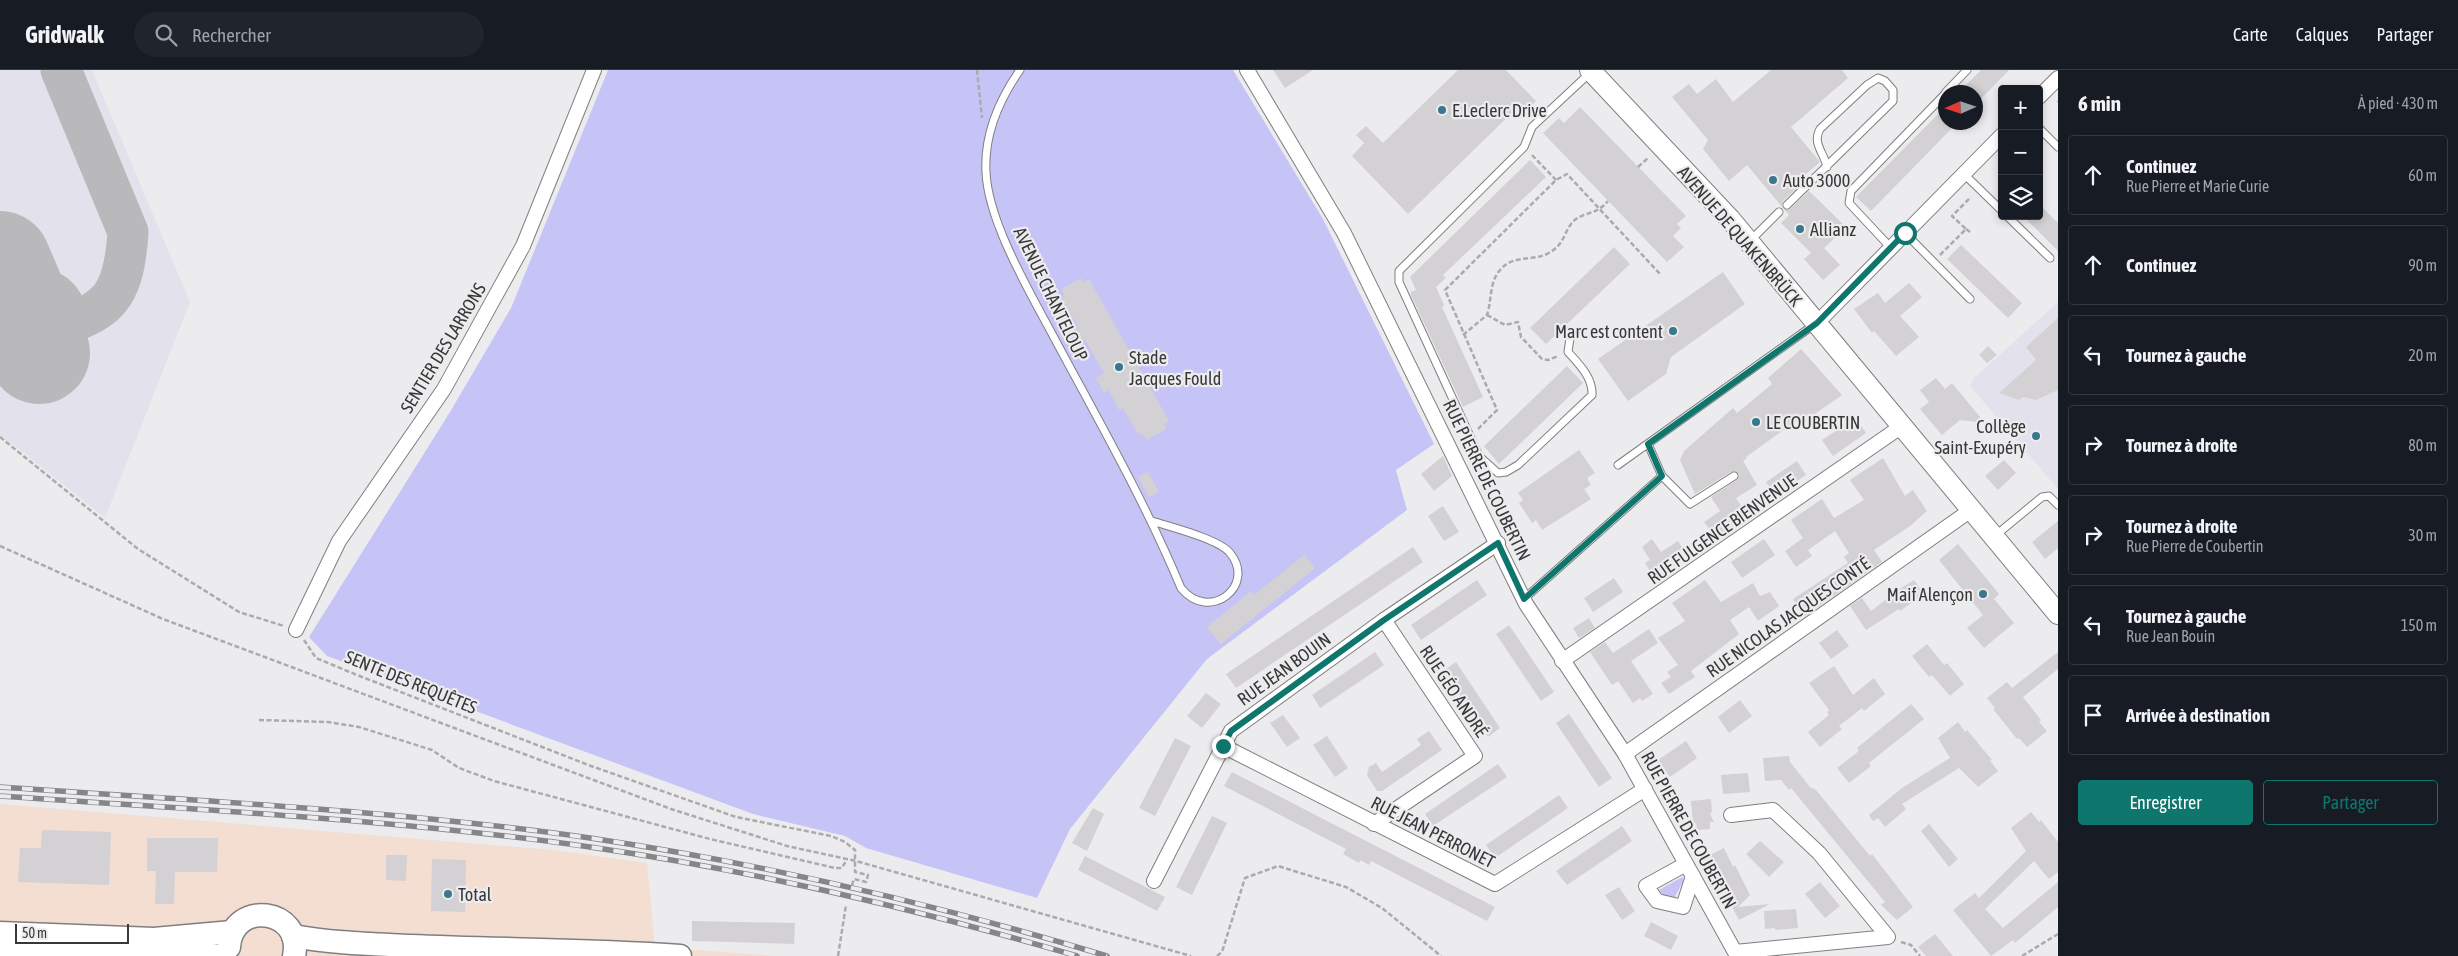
<!DOCTYPE html>
<html lang="fr">
<meta charset="utf-8">
<style>
body{margin:0;font-family:"Asap Condensed",sans-serif;background:#20242c;color:#f1f3f6}
.controls{position:absolute;right:15px;top:15px;display:grid;overflow:hidden;border-radius:5px;box-shadow:0 2px 8px #0003}
.controls button{width:45px;height:45px;display:grid;place-items:center;padding:0;border:0;border-bottom:1px solid #363941;background:#171b24;color:#f1f3f6;font:25px sans-serif}
.compass{position:absolute;left:1938px;top:15px;width:45px;height:45px;border-radius:50%;background:#171b24;box-shadow:0 2px 8px #0003;rotate:267deg}
.scale{position:absolute;left:15px;bottom:12px;width:114px;box-sizing:border-box;padding-left:5px;border:2px solid #383839;border-top:0;font-size:14px;line-height:18px;white-space:nowrap;color:#383839;-webkit-text-stroke:4px #ececee;paint-order:stroke}
.stop{position:absolute;width:15px;height:15px;margin:-11px;border:4px solid #0f766e;border-radius:50%;background:#fff}
.stop.end{background:#0f766e;border-color:#fff;box-shadow:0 1px 5px #0008}
.list{margin:0;padding:0;list-style:none}
h2{display:flex;justify-content:space-between;align-items:center;height:65px;margin:0;padding:0 20px;font-size:21px}
h2 small{font-size:16px;font-weight:400;color:#9ea1a6}
.list li{display:grid;grid-template-columns:32px 1fr auto;gap:15px;align-items:center;box-sizing:border-box;height:80px;margin:0 10px 10px;padding:0 10px;border:1px solid #363941;border-radius:5px}
.list b{display:block;font-size:19px;white-space:nowrap}
.list p{margin:0;font-size:16px;white-space:nowrap;color:#9ea1a6}
.list em{font-size:16px;font-style:normal;color:#9ea1a6}
.actions{display:flex;gap:10px;padding:15px 20px}
.actions a{flex:1;padding:11px 0;border:1px solid #0f766e;border-radius:5px;text-align:center;font-size:18px;color:#0f766e}
.actions .main{background:#0f766e;color:#fff}
.icon{flex:none;width:28px;height:28px;fill:none;stroke:currentColor;stroke-width:2;stroke-linecap:round;stroke-linejoin:round}
.map{position:relative;flex:none;width:2058px;height:886px;overflow:hidden}
header{display:flex;align-items:center;gap:30px;box-sizing:border-box;height:70px;padding:0 25px;background:#171b24;border-bottom:1px solid #363941}
header strong{font-size:24px}
nav{display:flex;gap:28px;margin-inline-start:auto;font-size:18px}
.search{width:350px;height:45px;background:#20242c;display:flex;align-items:center;gap:12px;box-sizing:border-box;padding:0 18px;border-radius:28px;color:#9ea1a6;font-size:19px}
main{display:flex}
aside{flex:1;background:#171b24}
.map>svg:first-child{display:block}
.industrial{fill:#f4ddd1}
.built{fill:#e3e2ec}
.green{fill:#c6c4f6}
.lines{fill:none;stroke-linecap:round;stroke-linejoin:round}
.taxiway{stroke:#b9b9bb;stroke-width:41}
.runway{stroke:#b9b9bb;stroke-width:102}
.building{fill:#d3d1d3}
.service-casing{stroke:#7f7f81;stroke-width:9}
.minor-casing{stroke:#7f7f81;stroke-width:16}
.secondary-casing{stroke:#7f7f81;stroke-width:22}
.primary-casing{stroke:#7f7f81;stroke-width:25}
.path{stroke:#ababad;stroke-width:2.5;stroke-dasharray:5 2.5;stroke-linecap:butt}
.service{stroke:#fff;stroke-width:7}
.minor{stroke:#fff;stroke-width:14}
.secondary{stroke:#fff;stroke-width:20}
.primary{stroke:#fff;stroke-width:22}
.rail-casing{stroke:#868688;stroke-width:5.5}
.rail{stroke:#ececee;stroke-width:4;stroke-dasharray:11;stroke-linecap:butt}
.route{stroke:#0f766e;stroke-width:6}
.poi-dot{fill:#38778c;stroke:#ececee;stroke-width:2}
.labels{text-anchor:middle;dominant-baseline:central;stroke-width:4.5;stroke-linejoin:round;paint-order:stroke}
.poi-label{font-size:18px;fill:#383839;stroke:#ececee;text-anchor:start}
.street-label{font-size:18px;fill:#383839;stroke:#ececee}
</style>
<header>
<strong>Gridwalk</strong>
<div class="search"><svg class="icon" aria-label="search" viewBox="0 0 24 24"><circle cx="10" cy="10" r="6"/><path d="M15 15l6 6"/></svg>Rechercher</div>
<nav><a>Carte</a><a>Calques</a><a>Partager</a></nav>
</header>
<main>
<div class="map">
<svg width="2058" height="886" viewBox="0 0 2058 886">
<rect width="100%" height="100%" fill="#ececee"/>
<polygon class="industrial" points="0,734 553,780 647,793 655,877 776,886 0,886"/>
<g class="built">
<polygon points="0,0 92,0 190,232 105,448 18,378 0,367"/>
<polygon points="2058,232 2058,419 1970,316 1974,308"/>
</g>
<g class="green">
<polygon points="608,0 1233,0 1323,149 1434,374 1396,400 1407,440 1207,589 1070,759 1037,828 866,778 845,766 753,744 327,586 309,567 450,342 511,238"/>
<polygon points="1682,807 1684,810 1671,834 1659,820"/>
</g>
<g class="lines">
<g class="taxiway">
<path d="M0,191C7,200 15,209 26,214C41,220 54,218 63,234L64,254L58,261L42,268"/>
<path d="M33,267C100,241 123,242 128,162L61,0"/>
</g>
<polyline class="runway" points="0,192 39,283"/>
</g>
<g class="building">
<polygon points="1273,0 1313,0 1285,18"/>
<polygon points="1458,0 1506,0 1536,31 1527,40 1521,34 1408,144 1352,86 1364,73 1356,65 1366,56 1383,73"/>
<polygon points="1771,0 1842,0 1848,8 1791,57 1820,92 1799,110 1802,113 1783,131 1782,137 1747,95 1729,111 1703,79 1708,70 1672,27 1689,14 1697,24 1716,9 1733,32"/>
<polygon points="1981,0 2009,0 1976,34 1976,22 1959,22"/>
<polygon points="1946,36 1946,52 1958,52 1871,141 1856,127"/>
<polygon points="1580,37 1686,146 1677,154 1681,158 1673,166 1684,177 1667,192 1543,63 1559,48 1564,53"/>
<polygon points="1530,90 1546,107 1443,205 1446,208 1436,217 1444,235 1442,237 1483,327 1463,337 1411,225 1411,222 1416,220 1410,207"/>
<polygon points="1809,121 1846,157 1824,178 1840,195 1823,210 1804,189 1811,183 1781,153 1789,145 1784,139 1790,139"/>
<polygon points="2039,134 2058,153 2058,181 2023,146 2039,146"/>
<polygon points="1961,175 2022,233 2008,248 1947,189"/>
<polygon points="1614,177 1630,194 1546,274 1530,258"/>
<polygon points="1723,202 1745,234 1671,287 1666,304 1628,331 1598,289"/>
<polygon points="1081,208 1083,212 1089,209 1169,351 1164,355 1166,359 1147,370 1144,365 1138,364 1123,338 1119,340 1109,320 1104,323 1096,308 1104,303 1085,270 1079,268 1074,258 1078,256 1062,228 1065,226 1061,219"/>
<polygon points="1909,213 1922,227 1900,246 1919,267 1896,286 1874,261 1872,263 1854,239 1878,223 1885,233"/>
<polygon points="2058,248 2058,320 2036,330 2023,327 2019,330 1999,323 2036,290 2026,277"/>
<polygon points="1988,276 1997,285 1987,293 1979,285"/>
<polygon points="1801,279 1842,325 1802,353 1799,349 1746,387 1747,388 1743,391 1757,415 1736,428 1747,445 1715,467 1704,452 1720,441 1711,427 1737,410 1739,404 1731,402 1695,424 1680,390 1684,381 1733,338 1737,343 1772,314 1768,308"/>
<polygon points="1567,296 1583,313 1499,394 1484,376"/>
<polygon points="1936,308 1945,319 1952,313 1985,353 1960,350 1942,365 1920,339 1929,332 1920,320"/>
<polygon points="1856,348 1866,363 1833,386 1822,370"/>
<polygon points="1579,380 1595,403 1587,408 1591,415 1584,419 1591,429 1542,460 1536,450 1532,453 1519,433 1523,430 1518,423"/>
<polygon points="1443,386 1452,406 1434,421 1421,404"/>
<polygon points="1883,388 1905,426 1913,420 1927,441 1910,456 1874,480 1882,492 1805,546 1793,529 1848,493 1844,487 1849,483 1835,461 1808,480 1812,486 1796,497 1785,481 1803,468 1791,450 1822,429 1834,448 1864,430 1850,410"/>
<polygon points="2004,390 2016,403 1998,420 1985,406"/>
<polygon points="1797,391 1806,405 1775,426 1766,412"/>
<polygon points="1148,402 1159,422 1149,427 1138,407"/>
<polygon points="1443,436 1459,462 1444,471 1428,446"/>
<polygon points="2058,451 2058,478 2045,489 2032,472"/>
<polygon points="1652,469 1661,482 1678,471 1688,486 1655,509 1645,493 1650,490 1642,477"/>
<polygon points="1764,469 1775,485 1742,508 1731,492"/>
<polygon points="1958,474 1999,524 1994,529 2014,553 1984,578 1967,558 1983,545 1939,490"/>
<polygon points="1413,477 1423,492 1236,618 1226,604"/>
<polygon points="1304,485 1315,498 1221,574 1207,557 1251,521 1254,525"/>
<polygon points="1614,508 1623,522 1593,542 1584,528"/>
<polygon points="1477,510 1487,525 1421,570 1411,555"/>
<polygon points="1705,510 1721,532 1753,513 1760,526 1770,522 1779,536 1758,551 1749,537 1730,550 1739,564 1691,601 1695,607 1669,624 1661,613 1671,607 1667,602 1678,595 1658,568 1685,551 1672,533"/>
<polygon points="1914,510 1924,524 1900,541 1899,539 1866,560 1850,536 1862,528 1871,541 1901,518"/>
<polygon points="1589,548 1595,558 1579,568 1573,558"/>
<polygon points="1509,555 1554,622 1541,631 1496,564"/>
<polygon points="1649,559 1658,573 1631,591 1653,624 1642,631 1640,628 1633,633 1618,611 1612,615 1590,582 1605,572 1613,583"/>
<polygon points="1837,560 1849,576 1831,589 1819,573"/>
<polygon points="1927,574 1944,595 1947,593 1964,614 1950,626 1932,605 1929,607 1912,586"/>
<polygon points="1375,582 1384,595 1320,638 1312,625"/>
<polygon points="2058,582 2058,599 2023,627 2041,650 2039,652 2047,661 2027,677 2019,668 2017,669 1993,639 1995,638 1987,628 2007,612 2012,618"/>
<polygon points="1456,592 1500,658 1488,667 1443,601"/>
<polygon points="1834,596 1853,625 1874,608 1885,624 1864,641 1862,638 1839,656 1842,659 1820,677 1808,662 1829,645 1827,642 1829,640 1809,613"/>
<polygon points="1206,623 1221,634 1202,658 1187,646"/>
<polygon points="1740,630 1752,646 1729,663 1718,647"/>
<polygon points="1911,634 1924,649 1869,693 1871,696 1849,713 1837,698 1859,681 1857,678"/>
<polygon points="1569,644 1612,708 1599,717 1556,653"/>
<polygon points="1283,645 1300,668 1287,677 1270,653"/>
<polygon points="1958,652 1965,662 1967,660 1992,690 1990,691 1998,701 1978,717 1959,698 1902,734 1906,739 1885,757 1878,748 1873,751 1869,745 1902,718 1950,688 1938,668"/>
<polygon points="1429,661 1442,680 1382,721 1377,721 1367,705 1369,697 1376,693 1382,702 1421,675 1417,669"/>
<polygon points="1327,666 1348,698 1335,707 1313,675"/>
<polygon points="1175,668 1191,676 1155,746 1139,738"/>
<polygon points="1686,671 1697,688 1670,707 1658,690"/>
<polygon points="1789,686 1790,692 1810,717 1816,720 1870,786 1872,784 1913,837 1897,850 1881,835 1885,832 1791,718 1789,720 1781,710 1765,711 1763,688"/>
<polygon points="1498,694 1507,707 1433,756 1425,744"/>
<polygon points="1232,702 1333,754 1495,837 1487,851 1371,791 1369,795 1360,790 1359,793 1343,784 1346,779 1224,716"/>
<polygon points="1748,703 1750,722 1723,724 1721,705"/>
<polygon points="1559,725 1568,738 1495,788 1486,775"/>
<polygon points="1711,729 1712,742 1710,744 1714,752 1710,752 1710,759 1697,760 1696,753 1693,754 1691,731"/>
<polygon points="1093,738 1104,744 1087,781 1072,773"/>
<polygon points="2031,742 2039,752 2041,750 2058,772 2058,802 2049,809 2034,791 1985,839 2003,858 2058,812 2058,837 2015,873 2013,870 1991,886 1953,840 1975,823 1979,828 2026,781 2011,758"/>
<polygon points="1212,746 1227,753 1192,825 1176,817"/>
<polygon points="1929,754 1958,789 1949,797 1921,761"/>
<polygon points="1622,756 1632,771 1567,815 1556,801"/>
<polygon points="42,760 111,762 109,815 18,812 20,778 41,778"/>
<polygon points="147,768 218,768 217,802 175,802 174,834 155,834 156,801 147,801"/>
<polygon points="1760,771 1784,792 1769,807 1746,784"/>
<polygon points="1724,778 1733,797 1735,795 1750,825 1738,837 1770,834 1739,850 1706,787"/>
<polygon points="386,785 407,785 406,811 386,810"/>
<polygon points="1085,786 1165,827 1157,841 1078,800"/>
<polygon points="432,789 466,790 465,842 431,841"/>
<polygon points="1820,812 1840,836 1825,848 1805,824"/>
<polygon points="1619,817 1635,841 1622,850 1605,825"/>
<polygon points="1796,839 1798,858 1775,860 1775,858 1765,859 1764,841"/>
<polygon points="692,851 795,853 794,874 692,871"/>
<polygon points="1651,852 1678,866 1671,880 1644,866"/>
<polygon points="1935,864 1953,886 1926,886 1918,877"/>
</g>
<g class="lines">
<defs>
<g id="service">
<path d="M1020,0C999,30 984,65 986,102C988,154 1034,229 1058,275C1101,355 1146,434 1181,518C1209,553 1257,516 1230,483C1219,469 1170,457 1152,451"/>
<polyline points="1946,22 1967,0"/>
<polyline points="2039,58 2058,77"/>
<polyline points="1964,104 2002,141"/>
<path d="M1787,135L1893,31V20L1885,11L1878,8L1867,15L1820,59C1812,74 1824,82 1827,97"/>
<polyline points="2007,146 2050,188"/>
<polyline points="1905,163 1970,229"/>
<polyline points="1751,170 1779,142"/>
<polyline points="1891,178 1849,133 1851,121 1946,23"/>
<path d="M1576,262L1570,268L1568,282C1579,294 1593,308 1592,325L1518,395L1506,402L1498,403L1479,386L1399,212V201L1524,77L1532,57L1591,2"/>
<polyline points="1618,395 1815,254"/>
<polyline points="1662,406 1690,434 1734,406"/>
<polyline points="1996,465 2042,427 2049,426 2058,435"/>
<polyline points="1524,529 1662,406 1648,374"/>
</g>
<g id="minor">
<polyline points="1247,0 1344,163 1526,534 1625,684 1735,882 1888,867 1819,783 1773,740 1731,745"/>
<polyline points="2039,27 2058,8"/>
<polyline points="1817,253 2002,65"/>
<polyline points="296,560 339,471 444,319 523,176 594,0"/>
<polyline points="1562,591 1902,356"/>
<polyline points="1223,676 1495,814 1645,719"/>
<polyline points="1625,684 1971,440"/>
<polyline points="1374,754 1475,686 1384,550"/>
<polyline points="1686,794 1646,816 1657,831 1683,837 1693,806"/>
<polyline points="1154,811 1231,661 1384,550 1498,473"/>
</g>
<polyline id="secondary" points="1590,0 1730,149 2058,544"/>
<g id="primary">
<polyline points="0,863 154,869 232,862"/>
<path d="M293,866C332,873 371,874 410,876C500,880 590,879 680,886"/>
<path d="M229,877C232,829 304,838 294,886"/>
<polyline points="0,881 196,883 217,886"/>
</g>
</defs>
<use href="#service" class="service-casing"/>
<use href="#minor" class="minor-casing"/>
<use href="#secondary" class="secondary-casing"/>
<use href="#primary" class="primary-casing"/>
<g class="path">
<polyline points="977,0 982,48"/>
<polyline points="2058,31 2058,32"/>
<polyline points="1532,85 1556,110"/>
<polyline points="1638,97 1648,88"/>
<polyline points="1966,159 1970,162"/>
<polyline points="1940,185 1966,159 1952,146 1971,127"/>
<polyline points="1487,245 1505,255 1518,252 1521,267 1542,289 1548,290 1558,286"/>
<path d="M1463,265L1487,245C1492,230 1489,211 1501,199C1513,185 1532,191 1547,184C1567,174 1563,159 1576,149C1588,141 1596,145 1608,131"/>
<polyline points="1478,359 1497,340 1445,220 1556,110 1567,104 1660,204"/>
<polyline points="0,367 138,479 239,542 284,556"/>
<polyline points="0,476 163,549 671,739 787,776 856,791 1191,886"/>
<polyline points="304,570 316,588 357,605 591,696 736,747 831,766 845,772 855,780 855,802 868,805 866,812 854,809 852,815"/>
<polyline points="259,650 328,652 359,657 432,680 459,698 494,711 710,769 835,798 842,798 847,789"/>
<polyline points="1901,872 1911,875 1920,886"/>
<polyline points="838,886 846,835"/>
<polyline points="1217,886 1222,882 1245,808 1278,796 1346,817 1382,838 1441,886"/>
<polyline points="2022,886 2058,864"/>
</g>
<use href="#service" class="service"/>
<use href="#minor" class="minor"/>
<use href="#secondary" class="secondary"/>
<use href="#primary" class="primary"/>
<defs>
<g id="rail">
<path d="M0,717C197,731 395,740 590,768C766,794 938,835 1107,886"/>
<path d="M0,726C197,740 395,749 590,777C755,801 917,839 1077,886"/>
</g>
</defs>
<use href="#rail" class="rail-casing"/>
<use href="#rail" class="rail"/>
</g>
<g class="lines">
<polyline class="route" points="1223,676 1231,661 1384,550 1498,473 1524,529 1662,406 1648,374 1817,253 1905,163"/>
</g>
<g class="poi-dot">
<circle cx="1442" cy="40" r="5"/>
<circle cx="1773" cy="110" r="5"/>
<circle cx="1800" cy="159" r="5"/>
<circle cx="1673" cy="261" r="5"/>
<circle cx="1119" cy="297" r="5"/>
<circle cx="1756" cy="352" r="5"/>
<circle cx="2036" cy="366" r="5"/>
<circle cx="1983" cy="524" r="5"/>
<circle cx="448" cy="824" r="5"/>
</g>
<g class="labels">
<g class="poi-label">
<text x="1452" y="40">E.Leclerc Drive</text>
<text x="1783" y="110">Auto 3000</text>
<text x="1810" y="159">Allianz</text>
<text x="1663" y="261" text-anchor="end">Marc est content</text>
<text x="1129" y="287">Stade<tspan x="1129" dy="21">Jacques Fould</tspan></text>
<text x="1766" y="352">LE COUBERTIN</text>
<text x="2026" y="356" text-anchor="end">Collège<tspan x="2026" dy="21">Saint-Exupéry</tspan></text>
<text x="1973" y="524" text-anchor="end">Maif Alençon</text>
<text x="458" y="824">Total</text>
</g>
<g class="street-label">
<text transform="translate(1740 166) rotate(49)">AVENUE DE QUAKENBRÜCK</text>
<text transform="translate(1051 224) rotate(64)">AVENUE CHANTELOUP</text>
<text transform="translate(443 278) rotate(-59)">SENTIER DES LARRONS</text>
<text transform="translate(1487 410) rotate(64)">RUE PIERRE DE COUBERTIN</text>
<text transform="translate(1722 459) rotate(-35)">RUE FULGENCE BIENVENUE</text>
<text transform="translate(1788 547) rotate(-35)">RUE NICOLAS JACQUES CONTÉ</text>
<text transform="translate(1284 599) rotate(-36)">RUE JEAN BOUIN</text>
<text transform="translate(411 612) rotate(22)">SENTE DES REQUÊTES</text>
<text transform="translate(1454 621) rotate(56)">RUE GÉO ANDRÉ</text>
<text transform="translate(1689 760) rotate(61)">RUE PIERRE DE COUBERTIN</text>
<text transform="translate(1433 762) rotate(27)">RUE JEAN PERRONET</text>
</g>
</g>
</svg>
<div class="controls">
<button>+</button>
<button>−</button>
<button><svg class="icon" aria-label="layers" viewBox="0 0 24 24"><path d="M12 4l9 5-9 5-9-5zM3 14l9 5 9-5"/></svg></button>
</div>
<svg class="compass" viewBox="-18 -18 36 36"><path d="M0-13l5 13h-10z" fill="#e53935"/><path d="M0 13l5-13h-10z" fill="#9ea1a6"/></svg>
<div class="scale">50 m</div>
<div class="stop" style="left:1905px;top:163px"></div>
<div class="stop end" style="left:1223px;top:676px"></div>
</div>
<aside>
<h2>6 min<small>À pied · 430 m</small></h2>
<ul class="list">
<li><svg class="icon" aria-label="ahead" viewBox="0 0 24 24"><path d="M12 20V5M6 11l6-6 6 6"/></svg><div><b>Continuez</b><p>Rue Pierre et Marie Curie</p></div><em>60 m</em></li>
<li><svg class="icon" aria-label="ahead" viewBox="0 0 24 24"><path d="M12 20V5M6 11l6-6 6 6"/></svg><div><b>Continuez</b></div><em>90 m</em></li>
<li><svg class="icon" aria-label="left" viewBox="0 0 24 24"><path d="M17 20v-9H6M10 6l-5 5 5 5"/></svg><div><b>Tournez à gauche</b></div><em>20 m</em></li>
<li><svg class="icon" aria-label="right" viewBox="0 0 24 24"><path d="M7 20v-9h11M14 6l5 5-5 5"/></svg><div><b>Tournez à droite</b></div><em>80 m</em></li>
<li><svg class="icon" aria-label="right" viewBox="0 0 24 24"><path d="M7 20v-9h11M14 6l5 5-5 5"/></svg><div><b>Tournez à droite</b><p>Rue Pierre de Coubertin</p></div><em>30 m</em></li>
<li><svg class="icon" aria-label="left" viewBox="0 0 24 24"><path d="M17 20v-9H6M10 6l-5 5 5 5"/></svg><div><b>Tournez à gauche</b><p>Rue Jean Bouin</p></div><em>150 m</em></li>
<li><svg class="icon" aria-label="arrive" viewBox="0 0 24 24"><path d="M6 21V4h12l-3 4 3 4H6"/></svg><div><b>Arrivée à destination</b></div></li>
</ul>
<div class="actions"><a class="main">Enregistrer</a><a>Partager</a></div>
</aside>
</main>
